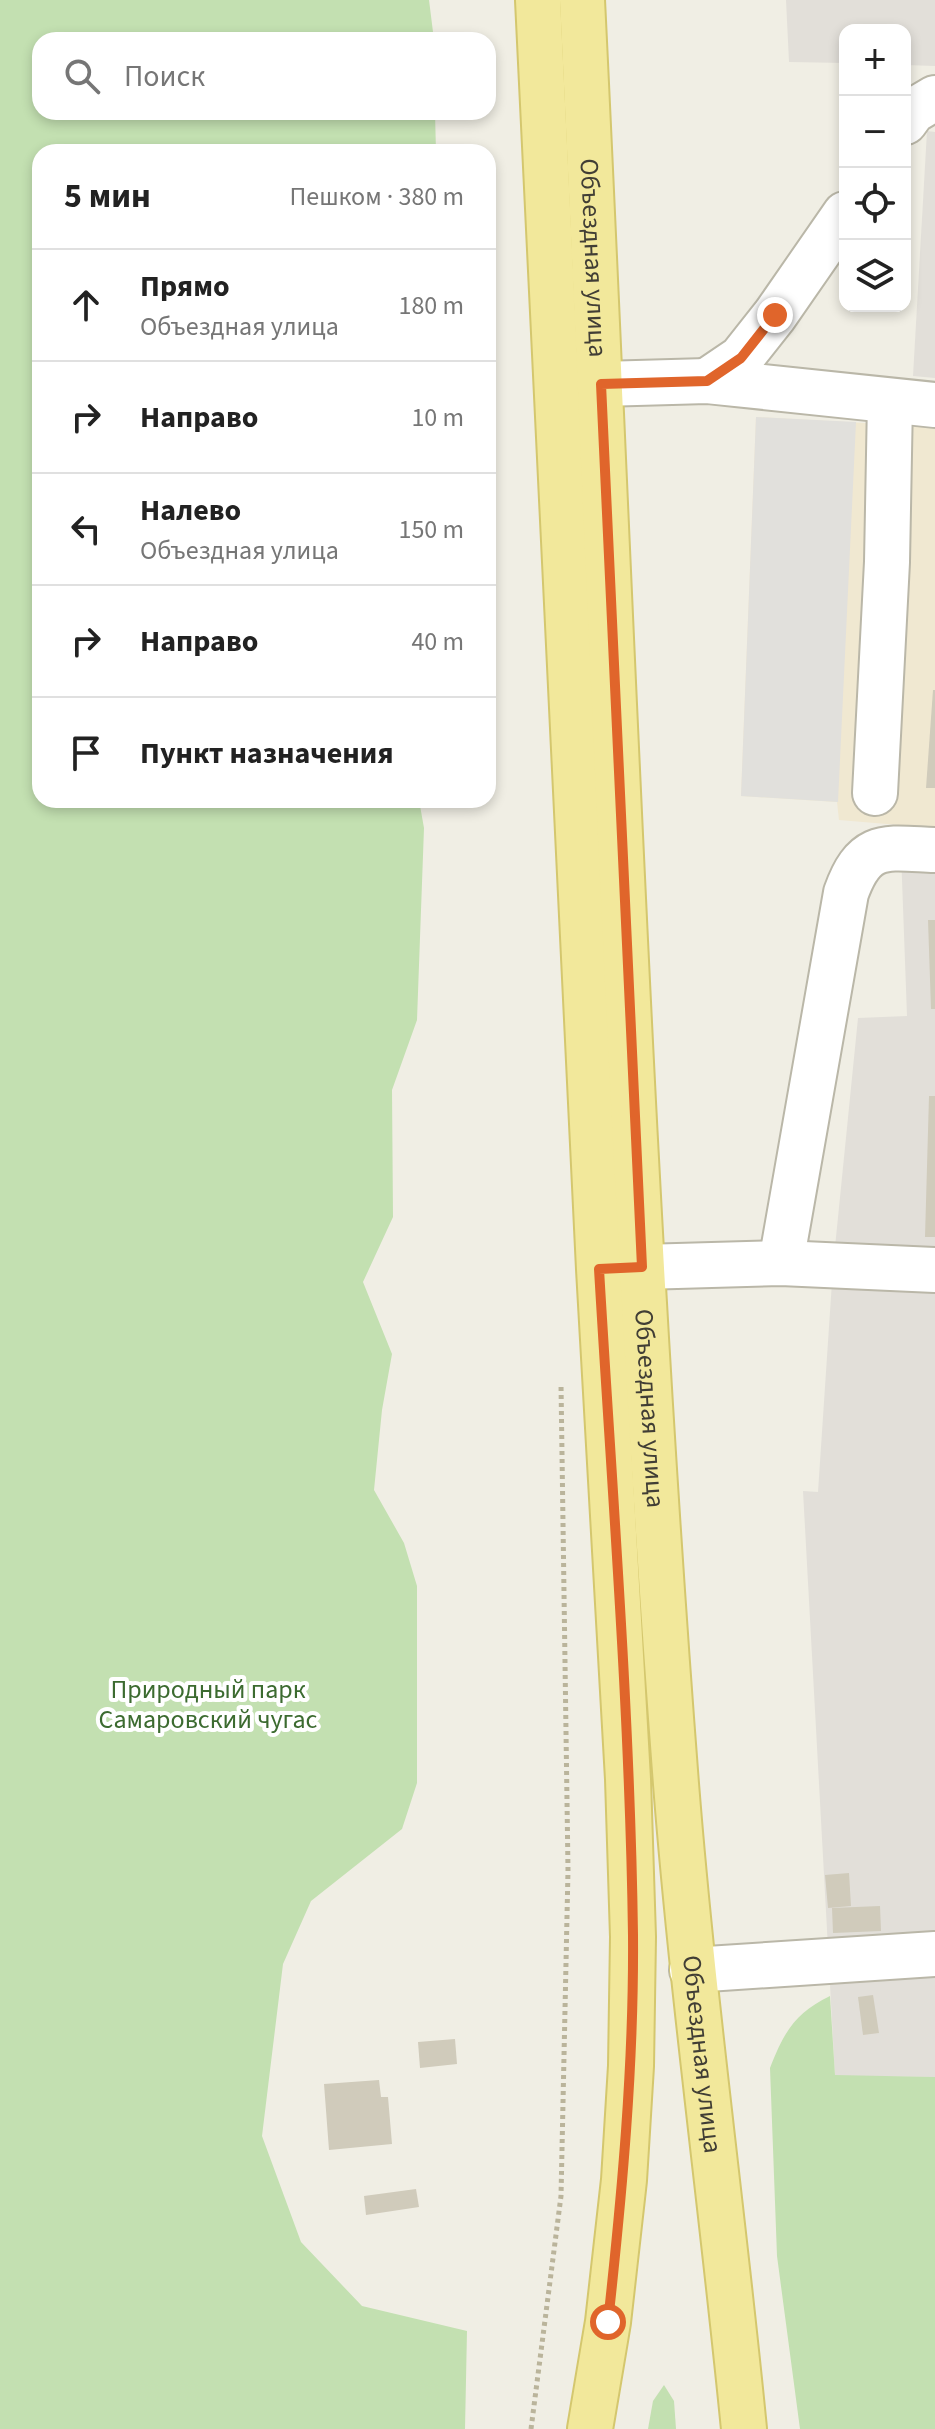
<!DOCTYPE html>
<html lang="ru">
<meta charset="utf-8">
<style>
body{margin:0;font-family:"Source Sans 3",sans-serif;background:#f6f6f6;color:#222}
.controls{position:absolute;right:24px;top:24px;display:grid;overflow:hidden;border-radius:16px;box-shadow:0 4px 12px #0003}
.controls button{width:72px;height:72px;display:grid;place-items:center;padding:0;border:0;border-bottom:2px solid #e0e0e0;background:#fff;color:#222;font:40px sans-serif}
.stop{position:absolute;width:24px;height:24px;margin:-18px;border:6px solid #e0652b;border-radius:50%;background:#fff}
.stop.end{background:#e0652b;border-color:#fff;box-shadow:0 2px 8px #0008}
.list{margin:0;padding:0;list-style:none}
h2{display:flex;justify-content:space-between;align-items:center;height:104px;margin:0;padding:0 32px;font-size:34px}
h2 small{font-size:26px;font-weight:400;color:#767676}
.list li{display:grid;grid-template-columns:52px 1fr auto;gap:24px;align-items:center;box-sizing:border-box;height:112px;padding:0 32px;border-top:2px solid #e0e0e0}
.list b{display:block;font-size:30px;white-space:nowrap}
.list p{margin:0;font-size:26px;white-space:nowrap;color:#767676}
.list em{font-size:26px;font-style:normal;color:#767676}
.icon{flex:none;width:44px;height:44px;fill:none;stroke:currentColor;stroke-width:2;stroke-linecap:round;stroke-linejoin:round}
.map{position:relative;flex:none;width:935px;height:2429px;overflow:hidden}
.search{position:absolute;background:#fff;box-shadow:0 4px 12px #0003;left:32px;top:32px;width:464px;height:88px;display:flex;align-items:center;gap:20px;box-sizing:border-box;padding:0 28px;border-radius:24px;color:#767676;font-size:30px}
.panel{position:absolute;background:#fff;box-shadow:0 4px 12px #0003;left:32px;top:144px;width:464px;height:664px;border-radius:24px}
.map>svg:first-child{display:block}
.commercial{fill:#f0e8d1}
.industrial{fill:#e2dfd9}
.green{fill:#c3e0b1}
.parking{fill:#e1e0dc}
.building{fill:#d0cbbb}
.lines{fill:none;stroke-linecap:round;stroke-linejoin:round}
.minor-casing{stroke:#bab7a8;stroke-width:48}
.major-casing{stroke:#d4c76e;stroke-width:48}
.path{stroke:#bab49b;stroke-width:5;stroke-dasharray:4 4;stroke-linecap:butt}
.minor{stroke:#fff;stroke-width:44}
.major{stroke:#f2e89b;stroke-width:44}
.route{stroke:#e0652b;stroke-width:10}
.labels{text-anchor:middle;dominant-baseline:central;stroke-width:8;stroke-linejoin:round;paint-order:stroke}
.street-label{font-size:26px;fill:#413e35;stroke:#fff}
.park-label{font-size:26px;fill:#3c6b30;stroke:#fff}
</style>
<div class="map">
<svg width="935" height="2429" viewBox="0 0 935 2429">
<rect width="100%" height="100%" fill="#f0eee4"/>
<polygon class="commercial" points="756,417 935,427 935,828 839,820 837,802 741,796"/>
<g class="industrial">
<polygon points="786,0 935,0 935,66 905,65 905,30 845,30 845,63 789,62"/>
<polygon points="927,131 935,132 935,378 913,376"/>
<polygon points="900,825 935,828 935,2077 835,2076 803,1491 818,1492 833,1267 858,1018 907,1016"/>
</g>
<g class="green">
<polygon points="0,0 429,0 434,40 40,40 40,112 435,112 436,152 40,152 40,800 419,800 424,828 417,1020 392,1090 393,1217 363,1282 392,1354 382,1410 374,1490 404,1543 417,1586 417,1783 402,1829 311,1901 283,1964 262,2136 301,2242 362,2306 467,2331 465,2429 0,2429"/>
<path d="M830,1996L835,2075L935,2077V2429H800L777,2256L770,2068C784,2032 795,2013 830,1996Z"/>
<polygon points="664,2385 674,2401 676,2429 648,2429 653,2401"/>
</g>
<polygon class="parking" points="756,417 856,422 838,802 741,796"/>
<g class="building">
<polygon points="933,690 935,690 935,788 926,788"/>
<polygon points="928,920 935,920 935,1009 931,1009"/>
<polygon points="929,1096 935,1096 935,1237 925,1237"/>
<polygon points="849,1873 851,1906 828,1908 825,1875"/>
<polygon points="880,1906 881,1931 833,1933 832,1908"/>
<polygon points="873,1995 879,2033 863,2035 858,1997"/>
<polygon points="455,2039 457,2064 420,2068 418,2042"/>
<polygon points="379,2080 381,2097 388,2097 392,2144 329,2150 324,2084"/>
<polygon points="416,2189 419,2207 366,2215 364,2196"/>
</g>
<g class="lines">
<defs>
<g id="minor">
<polyline points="905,122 913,111 935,98"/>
<polyline points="707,381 741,358 775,315 845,214"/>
<polyline points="601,384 707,381 935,405"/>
<polyline points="875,793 887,562 890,401"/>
<path d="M781,1263L846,893C865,840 886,848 935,850"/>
<polyline points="642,1267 781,1263 935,1270"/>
<polyline points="692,1970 935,1954"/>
</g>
<g id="major">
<polyline points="538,0 599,1269 628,1779 633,1937 631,2066 624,2180 608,2322 590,2429"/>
<path id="s1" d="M582,0C611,595 630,1190 676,1784C693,2000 723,2214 744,2429"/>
</g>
</defs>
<use href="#minor" class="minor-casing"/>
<use href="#major" class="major-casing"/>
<polyline class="path" points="531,2429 561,2196 568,1870 561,1384"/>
<use href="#minor" class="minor"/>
<use href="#major" class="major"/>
</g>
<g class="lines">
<path class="route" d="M608,2322C622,2194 634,2065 633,1935C630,1713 612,1490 599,1269L642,1267L601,384L707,381L741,358L775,315"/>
</g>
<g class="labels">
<g class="street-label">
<text stroke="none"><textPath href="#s1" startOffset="258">Объездная улица</textPath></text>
<text stroke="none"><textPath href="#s1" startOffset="1410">Объездная улица</textPath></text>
<text stroke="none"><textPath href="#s1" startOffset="2058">Объездная улица</textPath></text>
</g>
<g class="park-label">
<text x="208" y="1689">Природный парк<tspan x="208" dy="30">Самаровский чугас</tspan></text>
</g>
</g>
</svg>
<div class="controls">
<button>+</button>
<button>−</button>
<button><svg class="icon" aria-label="locate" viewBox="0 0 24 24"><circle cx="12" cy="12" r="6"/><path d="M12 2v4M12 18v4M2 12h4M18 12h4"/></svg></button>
<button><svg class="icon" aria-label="layers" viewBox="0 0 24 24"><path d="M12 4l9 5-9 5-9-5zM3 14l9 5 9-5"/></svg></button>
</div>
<div class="stop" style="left:608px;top:2322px"></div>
<div class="stop end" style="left:775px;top:315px"></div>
<div class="search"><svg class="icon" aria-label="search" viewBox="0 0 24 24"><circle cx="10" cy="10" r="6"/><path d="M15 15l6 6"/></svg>Поиск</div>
<section class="panel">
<h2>5 мин<small>Пешком · 380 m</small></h2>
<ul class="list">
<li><svg class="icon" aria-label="ahead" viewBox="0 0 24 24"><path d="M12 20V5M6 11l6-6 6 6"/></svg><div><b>Прямо</b><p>Объездная улица</p></div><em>180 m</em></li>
<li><svg class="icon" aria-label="right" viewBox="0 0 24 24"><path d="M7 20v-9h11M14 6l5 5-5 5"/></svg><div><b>Направо</b></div><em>10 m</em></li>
<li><svg class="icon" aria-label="left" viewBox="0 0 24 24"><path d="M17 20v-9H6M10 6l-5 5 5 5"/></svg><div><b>Налево</b><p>Объездная улица</p></div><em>150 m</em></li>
<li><svg class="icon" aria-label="right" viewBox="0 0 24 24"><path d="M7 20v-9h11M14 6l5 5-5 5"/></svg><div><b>Направо</b></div><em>40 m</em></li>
<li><svg class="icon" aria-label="arrive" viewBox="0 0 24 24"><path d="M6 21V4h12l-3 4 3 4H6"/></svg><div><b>Пункт назначения</b></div></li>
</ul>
</section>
</div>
